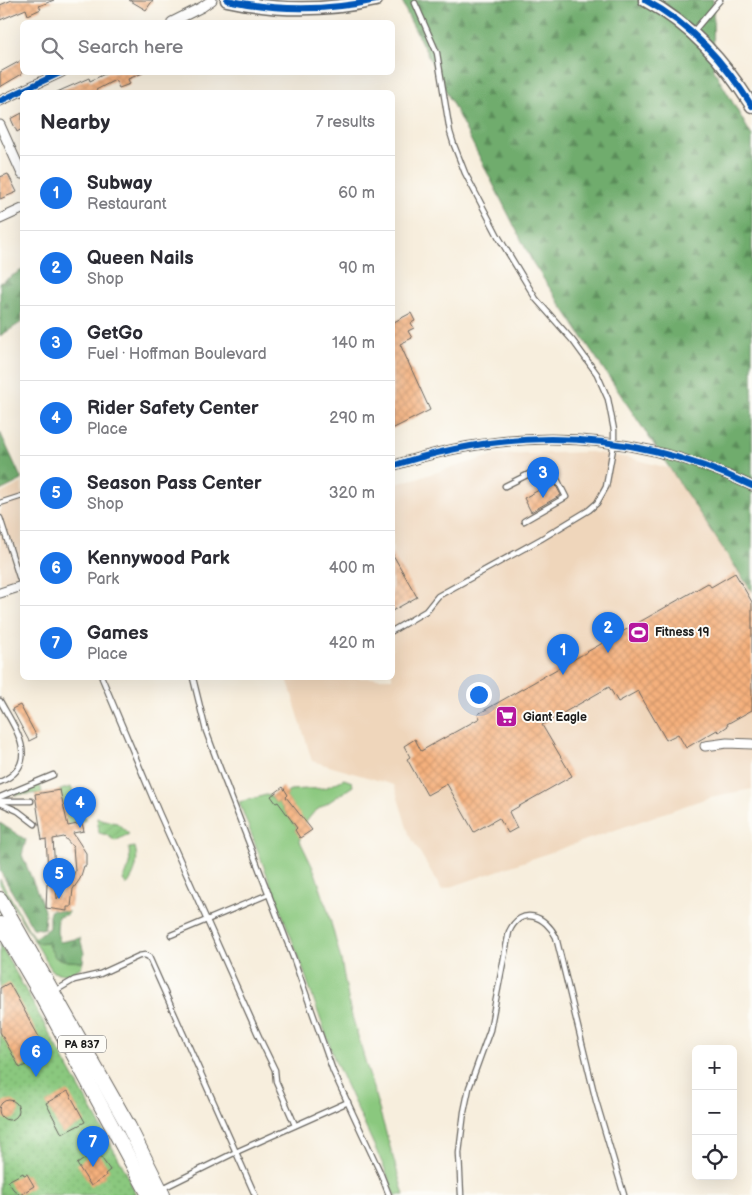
<!DOCTYPE html>
<meta charset="utf-8">
<style>
body{margin:0;font-family:"Balsamiq Sans",sans-serif;background:#f7f7f7;color:#2b2b33}
.controls{position:absolute;right:15px;bottom:15px;display:grid;overflow:hidden;border-radius:8px;box-shadow:0 5px 20px #0002}
.controls button{width:45px;height:45px;display:grid;place-items:center;padding:0;border:0;border-bottom:1px solid #e1e1e2;background:#fff;color:#2b2b33;font:25px sans-serif}
.you{position:absolute;left:478px;top:694px;width:18px;height:18px;margin:-12px;border:4px solid #fff;border-radius:50%;background:#1a73e8;box-shadow:0 0 0 8px #1a73e833}
.badge{display:grid;place-items:center;width:32px;height:32px;border-radius:50%;background:#1a73e8;color:#fff;font-size:16px;font-weight:700}
.pin{position:absolute;translate:-50% -41px;filter:drop-shadow(0 1px 2px #0008)}
.pin::after{content:'';position:absolute;top:26px;width:18px;height:15px;background:inherit;clip-path:polygon(0 0,100% 0,50% 100%)}
.list{margin:0;padding:0;list-style:none}
h2{display:flex;justify-content:space-between;align-items:center;height:65px;margin:0;padding:0 20px;font-size:21px}
h2 small{font-size:16px;font-weight:400;color:#7c7c81}
.list li{display:grid;grid-template-columns:32px 1fr auto;gap:15px;align-items:center;box-sizing:border-box;height:75px;padding:0 20px;border-top:1px solid #e1e1e2}
.list b{display:block;font-size:19px;white-space:nowrap}
.list p{margin:0;font-size:16px;white-space:nowrap;color:#7c7c81}
.list em{font-size:16px;font-style:normal;color:#7c7c81}
.icon{flex:none;width:28px;height:28px;fill:none;stroke:currentColor;stroke-width:2;stroke-linecap:round;stroke-linejoin:round}
.map{position:relative;flex:none;width:752px;height:1195px;overflow:hidden}
.search{position:absolute;background:#fff;box-shadow:0 5px 20px #0002;left:20px;top:20px;width:375px;height:55px;display:flex;align-items:center;gap:12px;box-sizing:border-box;padding:0 18px;border-radius:8px;color:#7c7c81;font-size:19px}
.panel{position:absolute;background:#fff;box-shadow:0 5px 20px #0002;left:20px;top:90px;width:375px;height:590px;border-radius:8px}
.map>svg:first-child{display:block}
.built{fill:#efd6bb}
.grass{fill:#8ac87e;stroke:#53724d}
.forest{fill:url(#forest-firs);stroke:#466444}
.park{fill:url(#park-dots);stroke:#53724d}
.garden{fill:url(#garden-furrows);stroke:#53724d}
.building{fill:url(#building-cross-hatch);fill-rule:evenodd}
.lines{fill:none;stroke-linecap:round;stroke-linejoin:round}
.lane-casing{stroke:#696660;stroke-width:7}
.street-casing{stroke:#696660;stroke-width:11}
.secondary-casing{stroke:#696660;stroke-width:15}
.primary-casing{stroke:#696660;stroke-width:16}
.lane{stroke:#fff;stroke-width:4.5}
.street{stroke:#fff;stroke-width:9}
.secondary{stroke:#fff;stroke-width:12}
.primary{stroke:#fff;stroke-width:14}
.cycleway-casing{stroke:#fdfcf7;stroke-width:9}
.cycleway{stroke:#0057b8;stroke-width:6}
.labels{text-anchor:middle;dominant-baseline:central;stroke-width:4;stroke-linejoin:round;paint-order:stroke}
.shield{fill:#fdfcf7;stroke:#605f5e;stroke-width:1}
.shield-label{font-size:11px;font-weight:bold;fill:#1c1c1c}
.poi-label{font-size:12px;font-weight:bold;fill:#1c1c1c;stroke:#fdfcf7;text-anchor:start}
</style>
<div class="map">
<svg width="752" height="1195" viewBox="0 0 752 1195">
<defs>
<pattern id="forest-firs" width="22" height="20" patternUnits="userSpaceOnUse" patternTransform="scale(1.25)"><rect width="22" height="20" fill="#6fac6d"/><path d="M5 1l3.5 6h-7zM16 11l3.5 6h-7z" fill="#5a8b59"/></pattern>
<pattern id="park-dots" width="8" height="8" patternUnits="userSpaceOnUse" patternTransform="scale(1.25)"><rect width="8" height="8" fill="#8ac87e"/><path d="M2 2h.1M6 6h.1" fill="none" stroke="#76ab6c" stroke-width="1.8" stroke-linecap="round"/></pattern>
<pattern id="garden-furrows" width="10" height="10" patternUnits="userSpaceOnUse" patternTransform="scale(1.25)"><rect width="10" height="10" fill="#8ac87e"/><path d="M-1 1l2-2M0 10L10 0M9 11l2-2" fill="none" stroke="#76ab6c"/></pattern>
<pattern id="building-cross-hatch" width="8" height="8" patternUnits="userSpaceOnUse" patternTransform="scale(1.25)"><rect width="8" height="8" fill="#f5b07d"/><path d="M0 0l8 8M0 8l8-8" fill="none" stroke="#d1976b"/></pattern>
</defs>
<rect width="100%" height="100%" fill="#fdfcf7"/>
<filter id="ink" filterUnits="userSpaceOnUse"><feTurbulence type="fractalNoise" baseFrequency=".02" numOctaves="2"/><feDisplacementMap in="SourceGraphic" scale="10" xChannelSelector="R" yChannelSelector="G"/><feConvolveMatrix kernelMatrix="1 2 1 2 8 2 1 2 1" color-interpolation-filters="sRGB"/></filter>
<filter id="wash" filterUnits="userSpaceOnUse"><feTurbulence type="fractalNoise" baseFrequency=".0096" numOctaves="4" result="noise"/><feDisplacementMap in="SourceGraphic" scale="20" xChannelSelector="R" yChannelSelector="G"/><feGaussianBlur stdDeviation="1.12" result="paint"/><feColorMatrix in="noise" values="0 0 0 0 0 0 0 0 0 0 0 0 0 0 0 0 0 1.4 0 .05"/><feComposite in="paint" operator="in"/></filter>
<g filter="url(#wash)">
<rect width="100%" height="100%" fill="#f7eedd"/>
<g class="built">
<polygon points="590,452 631,458 700,477 752,570 752,789 710,797 442,890 409,834 394,785 312,761 287,678 392,678 393,485 495,455"/>
<polygon points="22,483 22,576 0,583 0,494"/>
</g>
<g class="grass">
<polygon points="344,779 352,782 353,786 314,812 305,823 286,797 288,795 287,793 290,790 325,788"/>
<polygon points="40,784 42,793 14,795 15,794"/>
<polygon points="71,787 86,820 67,824 60,790"/>
<polygon points="266,795 270,796 276,803 278,802 297,828 295,830 300,837 300,841 315,872 327,908 341,960 350,1009 404,1195 395,1195 384,1167 335,1061 301,963 239,802"/>
<path d="M135,847C139,861 136,873 127,885L123,880L130,865L129,848Z"/>
<polygon points="0,879 30,932 38,943 46,942 56,958 68,961 83,962 81,967 69,975 53,972 0,884"/>
</g>
<g class="forest">
<polygon points="402,0 713,0 714,70 752,136 752,592 533,263 407,14"/>
<polygon points="22,270 22,322 0,336 0,283"/>
<polygon points="0,432 22,480 0,491"/>
<polygon points="0,823 26,840 22,855 41,901 45,914 44,928 42,929 33,928 0,871"/>
<polygon points="51,910 69,912 68,914 58,917 57,932 60,942 80,938 84,953 83,962 68,961 56,958 46,942 38,943 34,938 49,928 49,915"/>
</g>
<polygon class="park" points="0,944 126,1172 136,1195 0,1195"/>
<polygon class="garden" points="97,818 117,823 129,834 115,841 107,835 99,833"/>
<g id="blocks">
<g class="building">
<polygon points="12,0 54,0 39,6 41,9 28,15 26,9 0,20 0,5"/>
<polygon points="129,0 153,0 146,10"/>
<polygon points="22,60 22,74 0,87 0,72"/>
<polygon points="109,72 143,73 128,79 130,84 119,88 115,80 96,90 97,92 57,92 89,78 90,81"/>
<polygon points="22,113 22,129 17,132 11,119"/>
<polygon points="8,174 17,192 0,199 0,177"/>
<polygon points="411,313 415,321 411,323 414,328 408,331 412,338 400,344 430,410 392,429 392,323"/>
<polygon points="554,482 561,495 531,512 524,498"/>
<polygon points="392,553 417,597 392,611"/>
<polygon points="735,573 752,602 752,710 727,724 728,726 719,732 717,730 686,748 678,734 666,740 638,691 618,702 609,687 542,725 572,776 509,812 517,828 508,833 499,818 474,832 447,784 427,795 407,759 410,757 404,746 415,739 421,751 480,718 478,714 708,583 711,587"/>
<polygon points="20,705 37,737 29,741 12,709"/>
<polygon points="283,787 288,795 286,797 312,830 300,838 295,830 297,828 278,802 276,803 271,796"/>
<path d="M60,790L68,826L82,823L84,831L73,833L86,853V866H84L80,879L73,889L71,907H67V911L46,908L47,884H49L46,839L42,840L35,794ZM64,837L73,847L75,871L73,877L57,899L53,839Z"/>
<polygon points="9,983 48,1053 20,1068 0,1032 0,988"/>
<polygon points="68,1091 85,1122 62,1134 46,1103"/>
<circle cx="9" cy="1110" r="10"/>
<polygon points="98,1153 110,1170 105,1174 106,1176 91,1186 77,1164 92,1154 93,1156"/>
<polygon points="23,1173 24,1175 27,1174 34,1186 20,1195 13,1189 8,1181"/>
</g>
</g>
</g>
<g filter="url(#ink)">
<use href="#blocks" fill-opacity="0" stroke="#696660" stroke-width="1"/>
<g class="lines">
<defs>
<g id="lane">
<polyline points="693,32 720,0"/>
<polyline points="505,486 543,467 548,467 552,469 566,497 524,521"/>
<polyline points="0,503 22,496"/>
<polyline points="0,518 22,586"/>
<polyline points="392,631 426,611 438,596 541,539 589,510 597,503 606,487 614,443 614,430 608,399 597,374 573,341 536,299 498,236 465,173 454,145 450,132 437,53 415,3"/>
<polyline points="102,678 159,813 260,1039 275,1070 276,1081 295,1125"/>
<polyline points="193,678 206,731 216,758 293,957 333,1071 380,1172 389,1195"/>
<path d="M0,701C15,728 42,764 0,782"/>
<polyline points="0,797 53,775"/>
<polyline points="0,801 31,801"/>
<polyline points="0,803 18,811 35,824"/>
<polyline points="171,935 269,894"/>
<polyline points="55,991 74,980 100,974 139,956 145,955 149,957 255,1195"/>
<polyline points="161,1189 236,1152 348,1102"/>
<path d="M461,1195L459,1153L464,1112L469,1088L490,1030L509,932C521,905 546,916 556,937L596,1101L624,1195"/>
</g>
<g id="street">
<polyline points="172,22 202,7 212,0"/>
<polyline points="0,101 62,72"/>
<polyline points="0,125 22,174"/>
<polyline points="0,219 22,209"/>
<path d="M392,466C515,425 635,430 752,486"/>
<polyline points="0,593 22,586"/>
<polyline points="705,746 727,743 752,744"/>
</g>
<g id="secondary">
<path d="M227,0C276,11 327,11 376,0"/>
<path d="M645,0C692,25 724,62 752,106"/>
</g>
<g id="primary">
<polyline points="0,899 129,1127 163,1195"/>
<polyline points="0,924 43,998 149,1195"/>
</g>
</defs>
<use href="#lane" class="lane-casing"/>
<use href="#street" class="street-casing"/>
<use href="#secondary" class="secondary-casing"/>
<use href="#primary" class="primary-casing"/>
<use href="#lane" class="lane"/>
<use href="#street" class="street"/>
<use href="#secondary" class="secondary"/>
<use href="#primary" class="primary"/>
<defs>
<g id="cycleway">
<path d="M227,0C276,11 327,11 376,0"/>
<path d="M645,0C692,25 724,62 752,106"/>
<polyline points="0,101 62,72"/>
<path d="M392,466C515,425 635,430 752,486"/>
</g>
</defs>
<use href="#cycleway" class="cycleway-casing"/>
<use href="#cycleway" class="cycleway"/>
</g>
</g>
<defs>
<symbol id="stadium-square" viewBox="-11 -11 22 22"><rect x="-9" y="-9" width="18" height="18" rx="4" fill="#b5179e" stroke="#fdfcf7"/><path d="M0-5a6.5 5 0 1 0 0 10a6.5 5 0 1 0 0-10ZM-3.5-1.8h7v3.6h-7Z" fill="#fff"/></symbol>
<symbol id="supermarket-square" viewBox="-11 -11 22 22"><rect x="-9" y="-9" width="18" height="18" rx="4" fill="#b5179e" stroke="#fdfcf7"/><path d="M-6-5.5h2.5l.6 2H6L4.5 2H-2.5L-4.4-4H-6ZM-1.5 3.2a1.3 1.3 0 1 0 .1 0ZM3 3.2a1.3 1.3 0 1 0 .1 0Z" fill="#fff"/></symbol>
</defs>
<g fill-rule="evenodd">
<use href="#stadium-square" x="626" y="620" width="25" height="25"/>
<use href="#supermarket-square" x="494" y="704" width="25" height="25"/>
</g>
<g class="labels">
<rect class="shield" x="58" y="1035.5" width="48" height="17" rx="4"/>
<g class="shield-label">
<text x="82" y="1044">PA 837</text>
</g>
<g class="poi-label">
<text x="655" y="632">Fitness 19</text>
<text x="523" y="717">Giant Eagle</text>
</g>
</g>
</svg>
<div class="controls">
<button>+</button>
<button>−</button>
<button><svg class="icon" aria-label="locate" viewBox="0 0 24 24"><circle cx="12" cy="12" r="6"/><path d="M12 2v4M12 18v4M2 12h4M18 12h4"/></svg></button>
</div>
<div class="you"></div>
<div class="pin badge" style="left:563px;top:675px">1</div>
<div class="pin badge" style="left:608px;top:653px">2</div>
<div class="pin badge" style="left:543px;top:498px">3</div>
<div class="pin badge" style="left:80px;top:828px">4</div>
<div class="pin badge" style="left:59px;top:899px">5</div>
<div class="pin badge" style="left:36px;top:1077px">6</div>
<div class="pin badge" style="left:93px;top:1167px">7</div>
<div class="search"><svg class="icon" aria-label="search" viewBox="0 0 24 24"><circle cx="10" cy="10" r="6"/><path d="M15 15l6 6"/></svg>Search here</div>
<section class="panel">
<h2>Nearby<small>7 results</small></h2>
<ul class="list">
<li><span class="badge">1</span><div><b>Subway</b><p>Restaurant</p></div><em>60 m</em></li>
<li><span class="badge">2</span><div><b>Queen Nails</b><p>Shop</p></div><em>90 m</em></li>
<li><span class="badge">3</span><div><b>GetGo</b><p>Fuel · Hoffman Boulevard</p></div><em>140 m</em></li>
<li><span class="badge">4</span><div><b>Rider Safety Center</b><p>Place</p></div><em>290 m</em></li>
<li><span class="badge">5</span><div><b>Season Pass Center</b><p>Shop</p></div><em>320 m</em></li>
<li><span class="badge">6</span><div><b>Kennywood Park</b><p>Park</p></div><em>400 m</em></li>
<li><span class="badge">7</span><div><b>Games</b><p>Place</p></div><em>420 m</em></li>
</ul>
</section>
</div>
